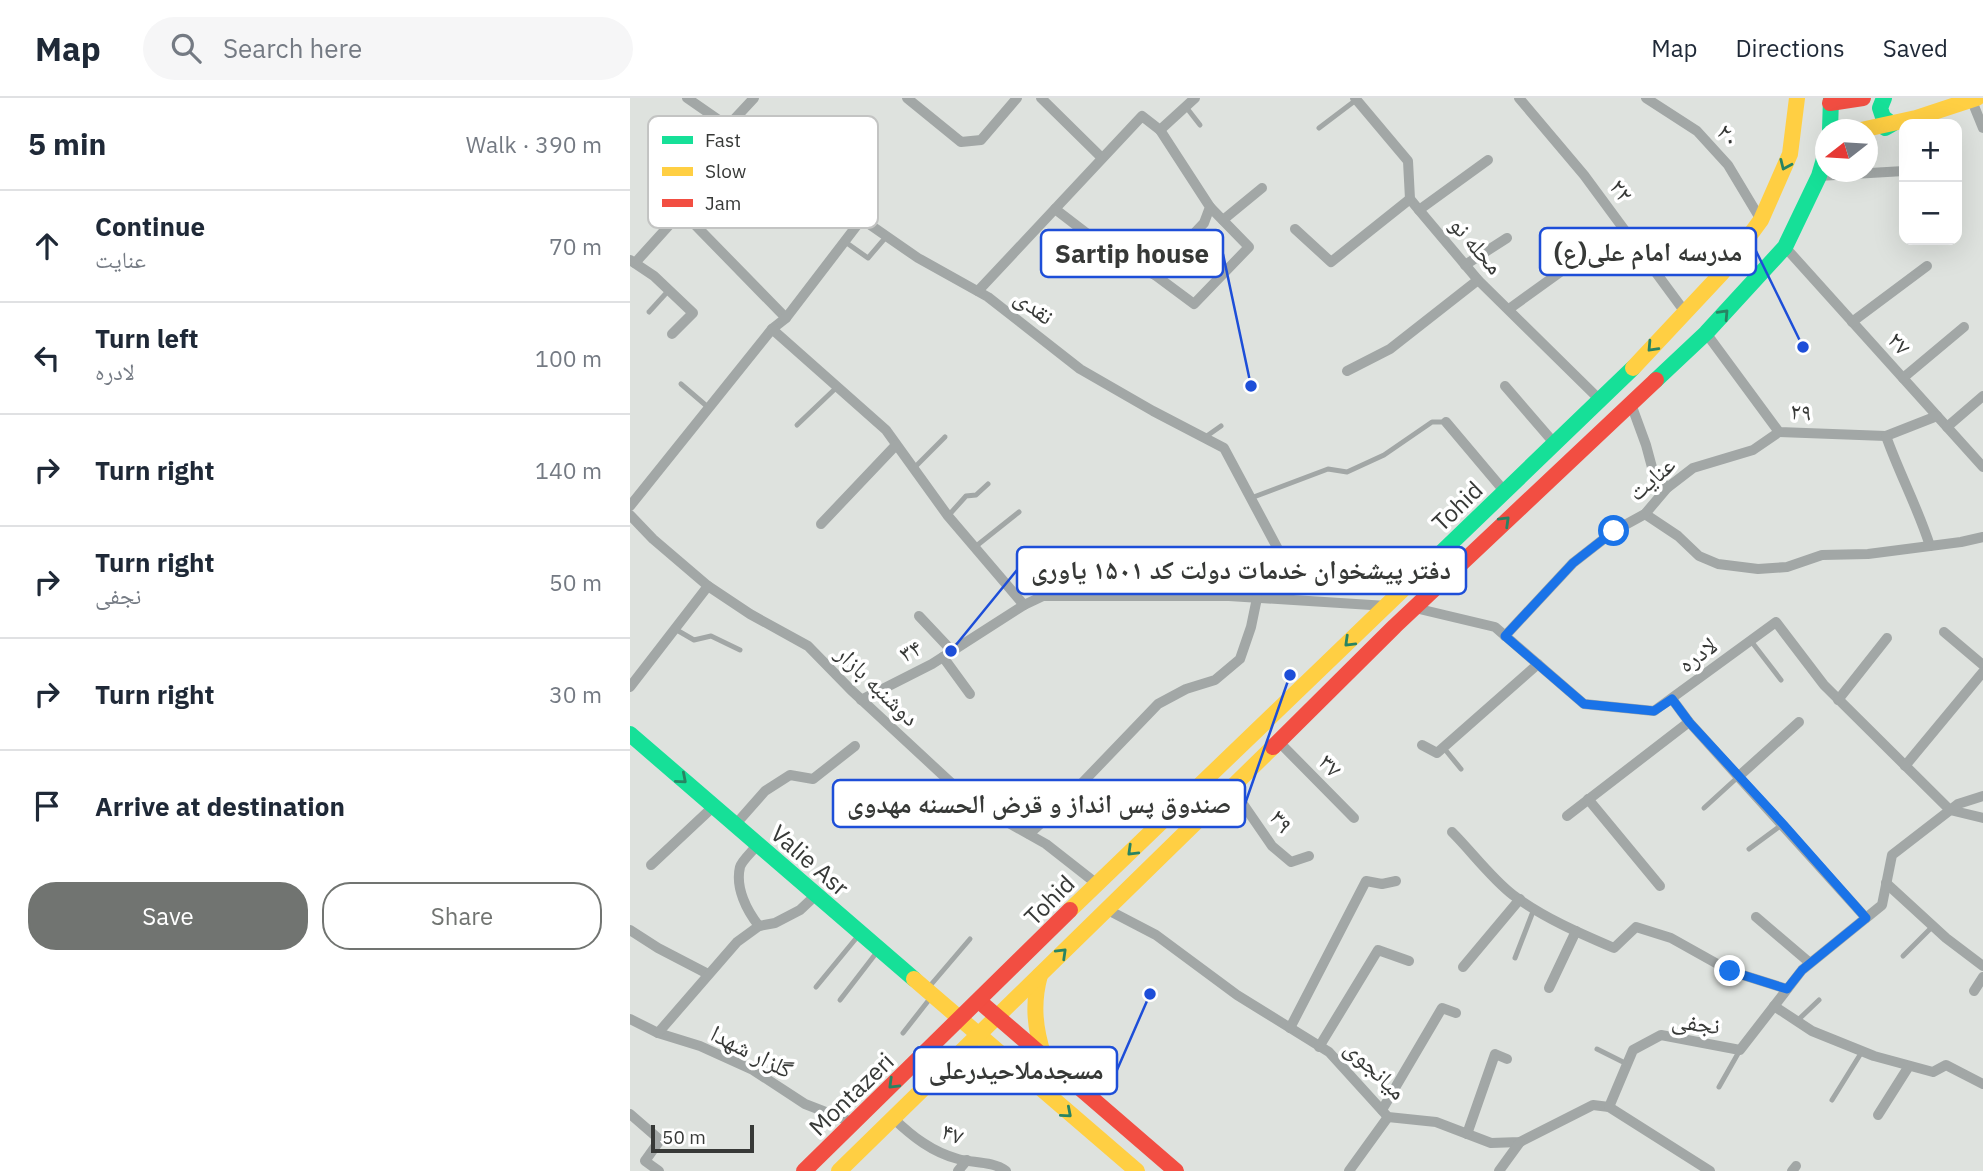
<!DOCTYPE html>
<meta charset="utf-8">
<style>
body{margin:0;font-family:"IBM Plex Sans","Noto Naskh Arabic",sans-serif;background:#f6f6f7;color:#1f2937}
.controls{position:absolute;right:21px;top:21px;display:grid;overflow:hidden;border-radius:14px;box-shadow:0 7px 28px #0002}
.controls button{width:63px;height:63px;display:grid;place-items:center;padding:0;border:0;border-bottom:2px solid #e0e1e3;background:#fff;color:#1f2937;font:35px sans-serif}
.compass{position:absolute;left:1185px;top:21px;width:63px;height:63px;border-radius:50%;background:#fff;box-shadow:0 7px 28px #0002;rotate:253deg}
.scale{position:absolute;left:21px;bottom:18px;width:103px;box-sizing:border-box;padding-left:7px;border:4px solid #373937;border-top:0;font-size:19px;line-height:24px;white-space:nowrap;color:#373937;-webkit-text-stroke:5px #fff;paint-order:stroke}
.stop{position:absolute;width:21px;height:21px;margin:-16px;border:5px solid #1a73e8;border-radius:50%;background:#fff}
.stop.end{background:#1a73e8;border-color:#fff;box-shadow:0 2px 7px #0008}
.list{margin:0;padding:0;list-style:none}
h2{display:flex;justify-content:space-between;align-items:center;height:91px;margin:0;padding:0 28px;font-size:30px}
h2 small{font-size:23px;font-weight:400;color:#747a83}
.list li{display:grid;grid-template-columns:46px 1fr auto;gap:21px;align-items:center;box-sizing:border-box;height:112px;padding:0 28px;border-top:2px solid #e0e1e3}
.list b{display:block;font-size:26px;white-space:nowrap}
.list p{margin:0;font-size:23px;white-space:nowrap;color:#747a83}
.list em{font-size:23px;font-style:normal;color:#747a83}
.actions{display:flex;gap:14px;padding:21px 28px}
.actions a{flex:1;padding:16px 0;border:2px solid #717471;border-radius:28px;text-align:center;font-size:24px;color:#717471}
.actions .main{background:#717471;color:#fff}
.icon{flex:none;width:38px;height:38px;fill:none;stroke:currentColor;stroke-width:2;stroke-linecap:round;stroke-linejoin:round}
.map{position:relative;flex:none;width:1353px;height:1073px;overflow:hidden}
header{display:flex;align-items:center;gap:42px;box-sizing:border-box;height:98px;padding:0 35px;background:#fff;border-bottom:2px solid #e0e1e3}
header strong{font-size:33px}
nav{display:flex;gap:38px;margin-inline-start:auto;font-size:24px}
.search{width:490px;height:63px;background:#f6f6f7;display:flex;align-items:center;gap:18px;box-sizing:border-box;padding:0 24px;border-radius:38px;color:#747a83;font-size:26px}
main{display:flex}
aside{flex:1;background:#fff}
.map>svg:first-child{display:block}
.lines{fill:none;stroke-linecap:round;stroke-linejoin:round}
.lane{stroke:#a2a7a6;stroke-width:5}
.street{stroke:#a2a7a6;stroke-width:10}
.fast{stroke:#16e098;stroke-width:16}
.slow{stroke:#ffcf43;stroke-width:16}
.jam{stroke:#f24e42;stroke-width:16}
.oneway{stroke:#288463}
.route{stroke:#1a73e8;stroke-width:9}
.labels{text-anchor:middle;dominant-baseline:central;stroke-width:7;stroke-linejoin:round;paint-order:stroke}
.street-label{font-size:24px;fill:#373937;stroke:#fff}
.key{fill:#fff;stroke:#c3c4c3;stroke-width:2}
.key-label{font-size:19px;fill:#373937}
.leader{fill:none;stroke:#1d4ed8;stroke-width:2.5}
.callout-dot{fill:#1d4ed8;stroke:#fff;stroke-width:2.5}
.callout{fill:#fff;stroke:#1d4ed8;stroke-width:2.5}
.callout-label{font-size:26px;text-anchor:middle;font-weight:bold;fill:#373937}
</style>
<header>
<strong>Map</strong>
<div class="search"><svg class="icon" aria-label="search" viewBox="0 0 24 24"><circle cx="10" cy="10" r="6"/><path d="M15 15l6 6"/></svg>Search here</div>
<nav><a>Map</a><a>Directions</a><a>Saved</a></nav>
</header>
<main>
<aside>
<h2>5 min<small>Walk · 390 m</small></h2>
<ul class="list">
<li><svg class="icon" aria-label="ahead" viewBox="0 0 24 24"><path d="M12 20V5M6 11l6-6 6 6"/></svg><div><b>Continue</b><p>عنایت</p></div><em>70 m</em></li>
<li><svg class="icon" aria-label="left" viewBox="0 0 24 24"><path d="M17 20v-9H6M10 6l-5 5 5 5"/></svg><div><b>Turn left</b><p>لادره</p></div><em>100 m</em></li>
<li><svg class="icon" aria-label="right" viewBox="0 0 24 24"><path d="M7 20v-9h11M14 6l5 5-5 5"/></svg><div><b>Turn right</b></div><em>140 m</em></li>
<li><svg class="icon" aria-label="right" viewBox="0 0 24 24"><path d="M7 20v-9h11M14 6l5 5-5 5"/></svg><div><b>Turn right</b><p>نجفی</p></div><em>50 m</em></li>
<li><svg class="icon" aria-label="right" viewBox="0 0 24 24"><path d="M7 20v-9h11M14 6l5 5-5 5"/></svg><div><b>Turn right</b></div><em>30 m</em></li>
<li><svg class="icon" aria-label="arrive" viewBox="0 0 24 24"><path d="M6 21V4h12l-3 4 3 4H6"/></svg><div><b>Arrive at destination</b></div></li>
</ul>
<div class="actions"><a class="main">Save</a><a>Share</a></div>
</aside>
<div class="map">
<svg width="1353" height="1073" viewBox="0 0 1353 1073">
<rect width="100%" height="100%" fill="#dee2de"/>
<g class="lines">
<g class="lane">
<polyline points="556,9 570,27"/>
<polyline points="689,30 726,2"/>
<polyline points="214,143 238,160 256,139"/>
<polyline points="19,214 39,192"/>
<polyline points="51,286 79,310"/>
<polyline points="167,327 207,289"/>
<polyline points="574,340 591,328"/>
<polyline points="283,371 315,339"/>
<polyline points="621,400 698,371 717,374 754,357 802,324 815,324"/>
<polyline points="318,418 336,398 346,397 358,386"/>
<polyline points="345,449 389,414"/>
<polyline points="45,531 64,542 81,538 110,552"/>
<polyline points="1121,543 1151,582"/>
<polyline points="813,649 831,671"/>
<polyline points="1074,710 1108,679"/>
<polyline points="1119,751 1153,726"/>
<polyline points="1273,858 1303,828"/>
<polyline points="885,860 904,811"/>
<polyline points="186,889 228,838"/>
<polyline points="299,889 340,841"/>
<polyline points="210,902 247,854"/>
<polyline points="1167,923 1189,902"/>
<polyline points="273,935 302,898"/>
<polyline points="967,951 997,966"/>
<polyline points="1089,989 1110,952"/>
<polyline points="1202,1002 1233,952"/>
</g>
<g class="street">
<polyline points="57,0 288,160 358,199 450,271 523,313 594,350 649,453 654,501"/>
<polyline points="277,0 331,44 351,42 387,0"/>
<polyline points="411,0 472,60"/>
<polyline points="725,0 778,63 780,101 789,112 848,182 970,302"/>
<polyline points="889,0 954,77 1055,214"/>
<polyline points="1016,0 1067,33 1098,67 1131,122"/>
<polyline points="1342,3 1353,30"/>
<polyline points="98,28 124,0"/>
<polyline points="34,74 31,92 156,220"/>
<polyline points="1189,78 1274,73"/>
<polyline points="425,111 468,144 488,152 511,171 525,177 574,125 580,109 530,32"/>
<polyline points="789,112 858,62"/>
<polyline points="593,122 632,90"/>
<polyline points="665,131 701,164 780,101"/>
<polyline points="1155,149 1353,369"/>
<polyline points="0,162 24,178 63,215 42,236"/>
<polyline points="5,165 52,113"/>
<polyline points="835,167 877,140"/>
<polyline points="525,177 564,206 619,149 580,109"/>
<polyline points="348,193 512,18 530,32 565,0"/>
<polyline points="879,211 947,162"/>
<polyline points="1222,224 1297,168"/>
<polyline points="142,231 156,220 231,122"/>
<polyline points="1076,235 1149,334 1256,338 1307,318"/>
<polyline points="717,273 760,251 848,182"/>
<polyline points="1273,280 1334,229"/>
<polyline points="875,288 925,346"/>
<polyline points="1001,306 1016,347 1023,373 1037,390"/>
<polyline points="816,324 875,394"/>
<polyline points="1317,329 1353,298"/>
<path d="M1256,338C1269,375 1288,410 1300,448"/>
<polyline points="0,408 142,231 256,332 318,418 394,507"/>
<polyline points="1015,416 1048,438 1069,458 1088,466 1128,471 1157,469 1192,457 1238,456 1331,444 1353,439"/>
<polyline points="0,417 23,441 78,488 120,516 178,548 221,592 331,694 368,719 416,746 467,786"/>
<polyline points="191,426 266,347"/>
<polyline points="785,510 865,529 954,606 1024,613 1146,524 1194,587 1320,712"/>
<polyline points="289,518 322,553"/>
<polyline points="1314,534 1353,567"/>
<polyline points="875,538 943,465 984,433 1015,416 1037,390 1063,370 1123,352 1149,334"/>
<polyline points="313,559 340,596"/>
<polyline points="0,589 78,488"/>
<polyline points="1042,601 1059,624 1236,820"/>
<polyline points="231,602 302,566 394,507 413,498 599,498 757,508"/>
<polyline points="1208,602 1257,540"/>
<polyline points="649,644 724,720"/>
<polyline points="792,647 807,655 908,566"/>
<polyline points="1275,668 1353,574"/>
<polyline points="1108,679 1169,624"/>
<polyline points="602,690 642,748 661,764 679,758"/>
<polyline points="958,701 1030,788"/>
<polyline points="1320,712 1353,720"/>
<polyline points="937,718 1059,624"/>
<polyline points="105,727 135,693 160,677 183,681 225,648"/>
<path d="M822,734C842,754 861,780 883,797C914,820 949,835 984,850L1006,829L1041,840L1100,873L1157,891"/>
<polyline points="399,736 429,709 528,606 556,591 585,582 610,561 621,529 627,500"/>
<path d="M128,746C123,753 112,762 110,769C105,790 117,813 129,828"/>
<polyline points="21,767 84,708"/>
<polyline points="1256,785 1316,840 1353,868"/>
<polyline points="478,812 526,837 607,897 699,954 758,1019 806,1024 861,1045 890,1044 963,1007 979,1009 1080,1073"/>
<polyline points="1126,819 1180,865"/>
<polyline points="0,832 28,850 78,876"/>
<polyline points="833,869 890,801"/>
<polyline points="919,890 946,833"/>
<polyline points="1344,893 1353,879"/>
<polyline points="1144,908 1182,933 1244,958 1303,974 1316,967 1353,986"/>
<polyline points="0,921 28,935 70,948 123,972 175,1006 224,1025"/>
<polyline points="660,930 736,783 752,786 766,783"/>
<polyline points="28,935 107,844 129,828 145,825 170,812 186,797"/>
<polyline points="689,949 748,852 779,863"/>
<polyline points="979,1009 1003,952 1031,937 1110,952 1172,872 1252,807 1262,757 1328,706 1353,698"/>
<polyline points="752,1012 812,910 826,915"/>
<polyline points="0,1016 30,1042 15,1063 29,1073"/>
<polyline points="1248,1017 1279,968"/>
<path d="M263,1020C283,1039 302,1054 328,1061C343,1065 363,1063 376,1073"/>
<polyline points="837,1036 865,956 877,961"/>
<polyline points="328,1073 337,1062"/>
<polyline points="719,1073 758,1019"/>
<polyline points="869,1073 890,1044"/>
<polyline points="1162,1073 1166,1068"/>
</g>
<g class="fast">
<polyline points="1254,0 1250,10 1253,19 1262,26 1255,30"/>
<polyline points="1200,32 1201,0"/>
<polyline points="1026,282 1076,235 1155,149 1189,78 1196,54"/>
<polyline points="787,478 1003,270"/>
<polyline points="0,636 284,881"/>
</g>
<g class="slow">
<polyline points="1231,32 1286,20 1347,0"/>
<polyline points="1003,270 1092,175 1131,122 1160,56 1167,0"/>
<polyline points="440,812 787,478"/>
<path d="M410,877C402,906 405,931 414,959"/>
<polyline points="284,881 507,1073"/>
<polyline points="311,980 348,970 386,971"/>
<polyline points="209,1073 643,649"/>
</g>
<g class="jam">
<polyline points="1200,5 1233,0"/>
<polyline points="643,649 765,528 1026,282"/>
<polyline points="349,903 546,1073"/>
<polyline points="174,1073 440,812"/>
</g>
</g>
<defs><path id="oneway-chevron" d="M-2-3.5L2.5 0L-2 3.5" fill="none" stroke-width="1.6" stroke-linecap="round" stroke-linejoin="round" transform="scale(1.75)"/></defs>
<g class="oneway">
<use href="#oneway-chevron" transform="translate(1155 67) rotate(114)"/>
<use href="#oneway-chevron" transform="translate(1094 216) rotate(-47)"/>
<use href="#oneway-chevron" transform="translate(1022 249) rotate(133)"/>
<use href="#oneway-chevron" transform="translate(875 423) rotate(-44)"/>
<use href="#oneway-chevron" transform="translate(719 544) rotate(136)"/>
<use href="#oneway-chevron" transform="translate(52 681) rotate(41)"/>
<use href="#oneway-chevron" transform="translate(502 753) rotate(136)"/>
<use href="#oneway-chevron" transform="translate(432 855) rotate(-44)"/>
<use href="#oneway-chevron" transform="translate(263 986) rotate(136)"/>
<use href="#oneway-chevron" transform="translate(437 1015) rotate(41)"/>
</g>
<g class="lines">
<polyline class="route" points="984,433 943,465 875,538 954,606 1024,613 1042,601 1059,624 1153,726 1236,820 1172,872 1157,891 1100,873"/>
</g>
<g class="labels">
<g class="street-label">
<text transform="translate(1099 37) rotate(48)">۲۰</text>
<text transform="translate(992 92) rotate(53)">۲۲</text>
<text transform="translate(847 147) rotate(49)">محله نو</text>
<text transform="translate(405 208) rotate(38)">نقدی</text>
<text transform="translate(1270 245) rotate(48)">۲۷</text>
<text transform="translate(1171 313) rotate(5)">۲۹</text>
<text transform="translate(1021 380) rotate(-41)">عنایت</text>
<text transform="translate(827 408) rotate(-44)">Tohid</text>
<text transform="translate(280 552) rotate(-28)">۳۴</text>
<text transform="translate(1067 556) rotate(-36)">لادره</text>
<text transform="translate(248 587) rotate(44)">دوشنبه بازار</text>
<text transform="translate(701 667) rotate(46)">۳۷</text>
<text transform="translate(652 723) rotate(52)">۳۹</text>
<text transform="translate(180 762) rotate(41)">Valie Asr</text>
<text transform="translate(419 802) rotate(-45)">Tohid</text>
<text transform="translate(1066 924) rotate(8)">نجفی</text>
<text transform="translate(122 953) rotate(27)">گلزار شهدا</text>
<text transform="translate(746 971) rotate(44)">میانجوی</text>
<text transform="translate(221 996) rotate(-44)">Montazeri</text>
<text transform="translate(323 1035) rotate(20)">۴۷</text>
</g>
</g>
<rect x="18" y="18" width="230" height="112" rx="10" class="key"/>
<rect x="32" y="38" width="31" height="8" fill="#16e098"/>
<rect x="32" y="69" width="31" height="9" fill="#ffcf43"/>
<rect x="32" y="101" width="31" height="8" fill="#f24e42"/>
<g class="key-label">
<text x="75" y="49">Fast</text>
<text x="75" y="80">Slow</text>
<text x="75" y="112">Jam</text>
</g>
<path class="leader" d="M1173 249L1126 153M621 288L593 156M321 553L387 472M660 577L615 706M520 896L487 972"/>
<g class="callout-dot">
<circle cx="1173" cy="249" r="7"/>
<circle cx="621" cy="288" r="7"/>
<circle cx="321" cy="553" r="7"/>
<circle cx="660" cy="577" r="7"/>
<circle cx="520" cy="896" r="7"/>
</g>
<g class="callout">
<rect x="910" y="130" width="216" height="47" rx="7"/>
<rect x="411" y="132" width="182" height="47" rx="7"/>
<rect x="387" y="449" width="449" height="47" rx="7"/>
<rect x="203" y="682" width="412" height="47" rx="7"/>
<rect x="284" y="949" width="203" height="47" rx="7"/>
</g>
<g class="callout-label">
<text x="1018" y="163">مدرسه امام علی(ع)</text>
<text x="502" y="165">Sartip house</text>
<text x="611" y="481">دفتر پیشخوان خدمات دولت کد ۱۵۰۱ یاوری</text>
<text x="409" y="715">صندوق پس انداز و قرض الحسنه مهدوی</text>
<text x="386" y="981">مسجدملاحیدرعلی</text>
</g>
</svg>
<div class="controls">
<button>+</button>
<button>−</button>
</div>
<svg class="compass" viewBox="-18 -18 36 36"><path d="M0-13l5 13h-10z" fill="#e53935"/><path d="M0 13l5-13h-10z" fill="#747a83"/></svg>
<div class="scale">50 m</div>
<div class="stop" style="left:984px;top:433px"></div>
<div class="stop end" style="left:1100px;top:873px"></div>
</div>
</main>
